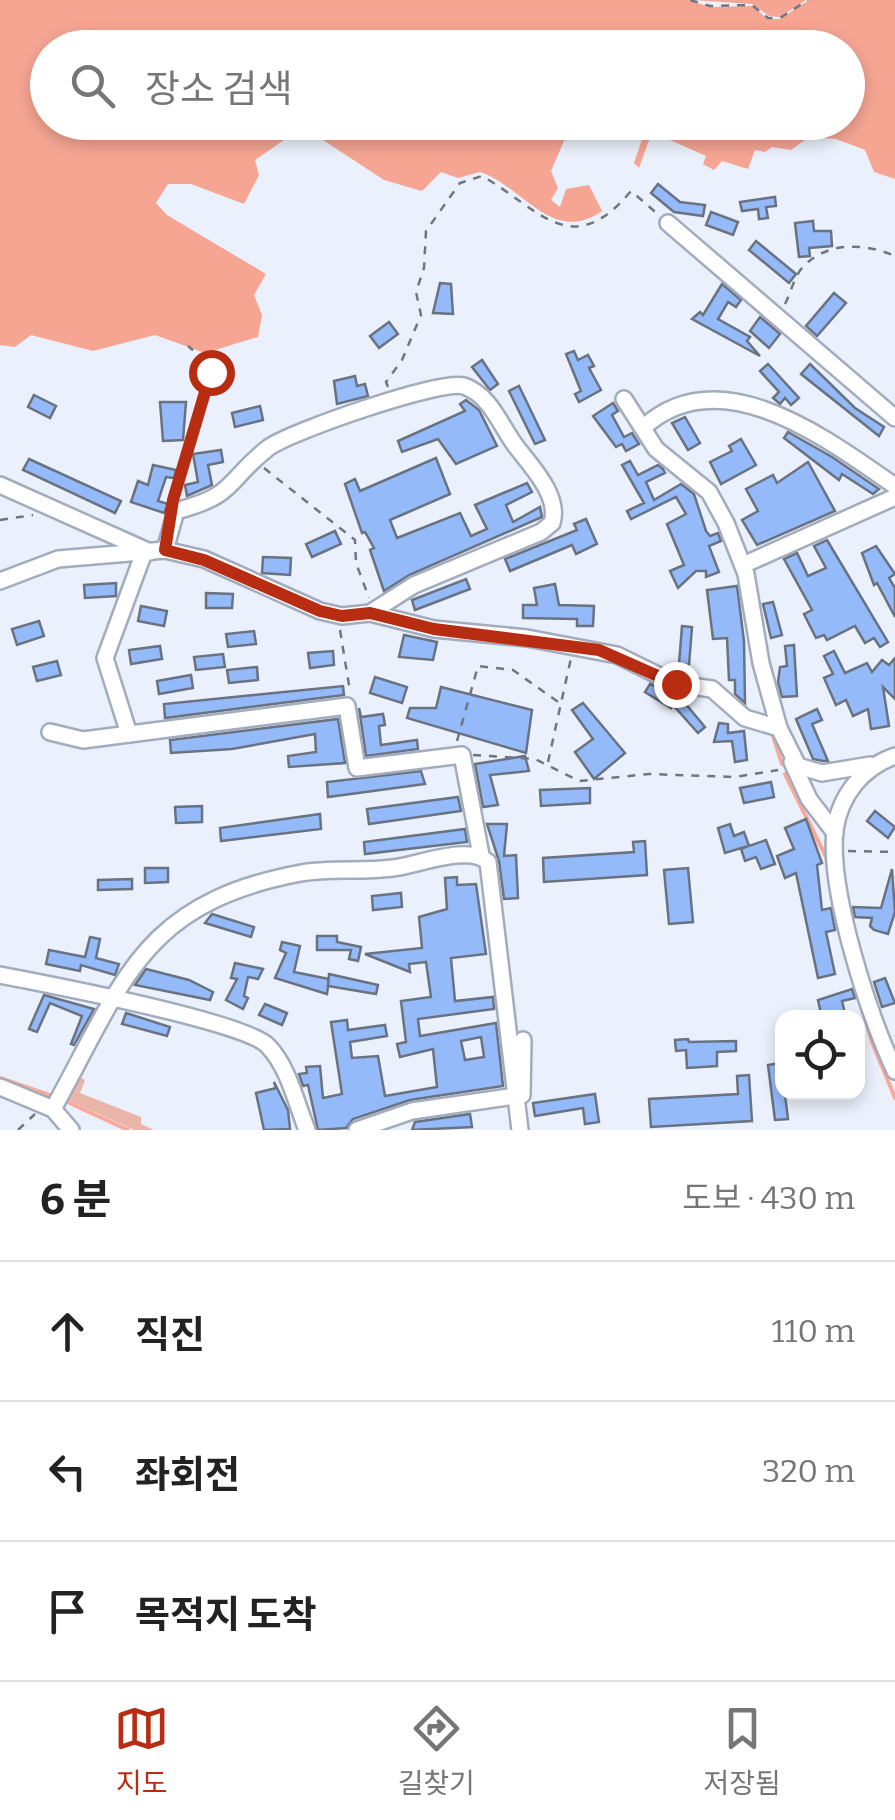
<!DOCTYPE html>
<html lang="ko">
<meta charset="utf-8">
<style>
body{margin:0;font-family:Bitter,"Noto Sans KR",serif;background:#f2f2f2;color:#222}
.controls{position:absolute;right:30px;bottom:30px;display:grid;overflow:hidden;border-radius:20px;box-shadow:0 5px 15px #0003}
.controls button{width:90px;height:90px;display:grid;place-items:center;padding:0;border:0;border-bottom:2px solid #e0e0e0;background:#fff;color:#222;font:50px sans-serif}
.stop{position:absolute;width:30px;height:30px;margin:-22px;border:8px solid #b82c12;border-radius:50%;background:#fff}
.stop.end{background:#b82c12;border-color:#fff;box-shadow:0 2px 10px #0008}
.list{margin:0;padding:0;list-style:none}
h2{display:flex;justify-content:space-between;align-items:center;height:130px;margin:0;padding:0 40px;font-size:42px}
h2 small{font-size:32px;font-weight:400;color:#767676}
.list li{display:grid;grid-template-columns:65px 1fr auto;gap:30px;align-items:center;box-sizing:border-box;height:140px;padding:0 40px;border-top:2px solid #e0e0e0}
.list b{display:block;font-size:38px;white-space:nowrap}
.list em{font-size:32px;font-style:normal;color:#767676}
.icon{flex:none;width:55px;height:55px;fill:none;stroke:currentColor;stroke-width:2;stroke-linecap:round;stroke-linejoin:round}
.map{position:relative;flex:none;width:895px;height:1130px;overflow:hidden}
.search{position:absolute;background:#fff;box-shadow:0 5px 15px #0003;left:30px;right:30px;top:30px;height:110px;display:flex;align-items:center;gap:25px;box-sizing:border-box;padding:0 35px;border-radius:55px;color:#767676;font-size:38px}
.sheet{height:550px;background:#fff}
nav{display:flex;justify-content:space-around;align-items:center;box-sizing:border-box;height:140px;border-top:2px solid #e0e0e0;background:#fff;font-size:28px;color:#767676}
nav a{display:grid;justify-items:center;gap:5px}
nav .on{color:#b82c12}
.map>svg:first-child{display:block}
.green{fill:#eab4a8}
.forest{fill:#f6a593}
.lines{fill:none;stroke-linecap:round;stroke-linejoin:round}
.stream{stroke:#faa998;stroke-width:4}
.building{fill:#95baf9;stroke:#697281;stroke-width:2.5;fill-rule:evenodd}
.minor-casing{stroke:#a2acbd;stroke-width:20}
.path{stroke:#71757d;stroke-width:2.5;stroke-dasharray:8 8;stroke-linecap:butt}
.minor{stroke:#fff;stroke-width:15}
.route{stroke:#b82c12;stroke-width:12}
</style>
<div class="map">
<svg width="895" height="1130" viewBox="0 0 895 1130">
<rect width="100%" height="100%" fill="#ebf1fc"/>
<polygon class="green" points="78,1076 85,1080 80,1093 141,1117 141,1124 154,1130 134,1130 66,1099"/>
<g class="forest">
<path d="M0,0H688L710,7L752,6L768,19H780L809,0H895V179L874,172L865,150L836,139L809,137L791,150L772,147L765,152L755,150L748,169L722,161L714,170L703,164L706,156L652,132L639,168L634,163L643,136L614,128L603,132L600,123L848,122V48H48V122L570,123L574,136L564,141L551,171L558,188L551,200L560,207L566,189L589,185L602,211C552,246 523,186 480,172L458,178L441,172L422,191L384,180L303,127L255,160L259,175L244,204L191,184H168L156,203L167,215L266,274L254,295L262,315L258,337L205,353L155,335L93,351L31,335L15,347L0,345Z"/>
<polygon points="693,0 806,0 780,17 769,16 752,4"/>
</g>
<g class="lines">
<g class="stream">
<polyline points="772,733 782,764"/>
<polyline points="785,774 827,859"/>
<polyline points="852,976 872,1042 895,1098"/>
<polyline points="0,1078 52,1096"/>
<polyline points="61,1099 128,1130"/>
</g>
</g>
<g class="building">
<polygon points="658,184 680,202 705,205 703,216 674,212 651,193"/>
<polygon points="775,197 776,206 766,207 768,218 759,219 758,209 742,211 740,202"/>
<polygon points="711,212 738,222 733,235 706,225"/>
<polygon points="813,221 814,231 831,231 832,246 809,248 810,256 799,257 795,223"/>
<polygon points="756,241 796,274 789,283 749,250"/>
<polygon points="440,283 451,284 453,314 433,313"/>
<polygon points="722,284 741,300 736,307 728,302 718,319 750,337 747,341 760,356 692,319 700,312 703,315"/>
<polygon points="834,293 846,303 817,336 806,326"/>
<polygon points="760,317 780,334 769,348 750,331"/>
<polygon points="389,322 398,334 379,348 370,336"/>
<polygon points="574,351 578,360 588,355 594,366 589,368 601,390 579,402 575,394 581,391 566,354"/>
<polygon points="482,360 498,384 490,390 472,367"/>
<polygon points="768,364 799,398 791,405 785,398 780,404 773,398 779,392 760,371"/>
<polygon points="810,364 855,408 884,427 879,436 801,374"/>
<polygon points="355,376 357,386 365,384 368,396 337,404 334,381"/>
<polygon points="519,386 545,440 535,444 509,391"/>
<polygon points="34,395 56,406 50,418 28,407"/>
<polygon points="466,400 479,410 497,446 456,464 438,439 402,452 398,441 465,411 460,404"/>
<polygon points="160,402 186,402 183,440 163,441"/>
<polygon points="613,403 618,411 612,415 624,437 632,433 639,444 626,451 622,444 616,447 593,416"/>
<polygon points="260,406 263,420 235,427 232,413"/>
<polygon points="685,417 700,443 688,450 672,423"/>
<polygon points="788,432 832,457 879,489 873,494 842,474 839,480 784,438"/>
<polygon points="741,439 756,465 721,484 710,462 732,451 729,446"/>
<polygon points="221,450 223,462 208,465 212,485 187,496 185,485 198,482 193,454"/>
<polygon points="436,458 450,494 390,520 397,538 460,513 471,536 487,529 475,505 527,483 532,492 506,505 513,522 540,507 542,517 409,575 384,591 370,550 374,548 365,532 362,533 345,484 355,479 360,491"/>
<polygon points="29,459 121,501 115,513 23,470"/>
<polygon points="630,461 638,475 658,465 663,469 665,473 646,482 654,500 681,484 694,494 706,531 710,536 718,533 721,541 709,546 719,572 706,577 706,571 696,571 678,588 670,571 684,565 667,524 686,514 676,497 631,519 627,511 644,503 622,465"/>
<polygon points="808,462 835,511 757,545 742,520 758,511 746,489 773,475 777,483"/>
<polygon points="153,465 176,470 174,478 166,477 158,501 168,504 164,513 131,502 138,481 148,485"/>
<polygon points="586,519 597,544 576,554 572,545 510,571 505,559 577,530 574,524"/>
<polygon points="335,531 341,544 312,557 306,544"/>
<polygon points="827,540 888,642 880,647 874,638 865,643 855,626 827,640 824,635 816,638 804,614 812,610 784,559 797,553 808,576 826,568 814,546"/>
<polygon points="876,546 895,574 889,578 895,588 895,617 877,583 874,585 862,553"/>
<polygon points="263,557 291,558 290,575 262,573"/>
<polygon points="466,579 470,589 415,610 412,600"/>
<polygon points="116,583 116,596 85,598 84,585"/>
<polygon points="555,584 559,605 594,606 593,626 577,626 577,619 523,618 523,605 537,605 534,588"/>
<polygon points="737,586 744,641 745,703 735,694 735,680 729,680 727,638 713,639 707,590"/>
<polygon points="206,593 233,594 232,608 206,608"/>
<polygon points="773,602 782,635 771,638 763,604"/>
<polygon points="141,606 167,611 164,626 138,621"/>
<polygon points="39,621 44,636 17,645 12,629"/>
<polygon points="682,626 692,627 689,665 679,664"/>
<polygon points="254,631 256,644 228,647 226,634"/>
<polygon points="404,635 437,642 433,660 399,657"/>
<polygon points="794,645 797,696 782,697 778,682 780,667 787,666 785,646"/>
<polygon points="160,646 162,659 131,664 129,650"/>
<polygon points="333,651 334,665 310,668 308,653"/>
<polygon points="834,651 845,673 867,663 872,672 882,660 889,665 895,658 895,699 883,687 889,726 871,729 868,709 853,716 846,700 836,705 824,678 833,674 824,656"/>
<polygon points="223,654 225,667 196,670 194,657"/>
<polygon points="57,661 61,675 37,681 33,667"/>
<polygon points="257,667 258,680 229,683 227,670"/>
<polygon points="191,675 193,688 159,694 157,681"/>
<polygon points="375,677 407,687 402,703 370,693"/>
<polygon points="650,684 679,696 705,727 698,733 673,705 671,708 645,692"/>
<polygon points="343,686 344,695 165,718 164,704"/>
<polygon points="441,687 532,710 526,753 407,718 410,708 436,708"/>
<polygon points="583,703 625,753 594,779 575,752 593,739 572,710"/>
<polygon points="359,708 361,717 383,714 385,725 379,726 381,745 417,740 418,749 366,756"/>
<polygon points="817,709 822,720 812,724 828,761 823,761 813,759 796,719"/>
<polygon points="338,719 345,763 289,767 288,756 316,752 315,734 232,749 171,753 170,740"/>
<polygon points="719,723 728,724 728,733 744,731 747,760 735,762 732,741 714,742"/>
<polygon points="525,756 529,771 490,775 498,805 483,807 475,764"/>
<polygon points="421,771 425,784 328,797 327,782"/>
<polygon points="771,782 774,797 744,803 740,788"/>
<polygon points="590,788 590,803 541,806 540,790"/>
<polygon points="458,797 461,811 369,824 367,809"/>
<polygon points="202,806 202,822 176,823 175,807"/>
<polygon points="875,811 895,827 888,838 867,821"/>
<polygon points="320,814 321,829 221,841 220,828"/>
<polygon points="806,819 822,863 817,865 822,910 831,908 835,930 826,932 835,974 818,978 796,873 785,878 777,856 794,849 785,828"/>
<polygon points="487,824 507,824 504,856 516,855 518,898 504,899 499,861"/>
<polygon points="730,824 734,836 744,832 749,846 766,840 775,864 761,869 756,857 745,861 741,849 748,846 725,853 718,828"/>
<polygon points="465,829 467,842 365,854 364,842"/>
<polygon points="645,841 647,875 544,882 543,858 634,852 633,842"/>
<polygon points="145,868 168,868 168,882 145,883"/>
<polygon points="688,868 693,922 669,924 664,870"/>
<polygon points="892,869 895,912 888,934 874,930 870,926 872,918 855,917 853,907 881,908"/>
<path d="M457,877V885L476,884L486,954L451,958L455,1001L493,997L494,1009L418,1019L420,1036L496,1023L503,1086L410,1100L353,1119L346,1128L318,1130L308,1085L303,1086L299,1074L307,1073L306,1067L320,1066L323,1098L342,1094L331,1022L347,1020L348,1030L385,1025L387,1036L350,1042L352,1058L378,1056L385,1096L437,1087L433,1049L400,1057L397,1044L406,1042L401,1001L431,997L426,962L409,964L410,972L365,954L422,948L419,917L447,909L445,878ZM481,1037L484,1057L465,1060L461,1041Z"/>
<polygon points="132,879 132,889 98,890 98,880"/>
<polygon points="401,893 402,907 373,910 372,896"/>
<polygon points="212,914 254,927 251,937 205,923"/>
<polygon points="317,936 337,936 337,942 361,947 358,961 349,959 351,950 317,950"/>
<polygon points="90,937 100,939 96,958 119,964 115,975 81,965 80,971 46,964 49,950 85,957"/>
<polygon points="282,942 300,946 294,972 329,979 327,994 275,978 286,953 280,950"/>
<polygon points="235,963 263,969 258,979 248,977 244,996 248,998 243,1009 226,1000 237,979 231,978"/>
<polygon points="146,969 189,980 213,992 210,1000 135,985"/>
<polygon points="329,974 378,985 376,994 328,986"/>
<polygon points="885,978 895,1003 882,1007 874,982"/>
<polygon points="852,989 855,998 842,1001 846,1018 822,1018 818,1000"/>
<polygon points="44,995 94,1009 74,1045 71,1044 82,1016 50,1003 37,1032 29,1029"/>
<polygon points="265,1004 287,1013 282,1025 259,1015"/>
<polygon points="126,1013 170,1027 167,1036 122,1024"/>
<polygon points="688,1039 689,1042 736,1041 736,1051 717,1052 717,1066 687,1068 686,1050 676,1051 675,1040"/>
<polygon points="781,1063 788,1119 775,1120 768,1065"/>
<polygon points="749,1075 752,1121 651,1127 649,1099 738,1094 737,1076"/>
<polygon points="274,1082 288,1110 290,1129 264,1130 256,1093 276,1088"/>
<polygon points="595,1094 599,1122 585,1124 583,1108 535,1116 533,1103"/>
<polygon points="470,1114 472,1127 412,1130 415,1122"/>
</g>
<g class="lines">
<defs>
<g id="minor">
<polyline points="668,223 895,418"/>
<polyline points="624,399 656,449 709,492 726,523 746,574 761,663 779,728"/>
<path d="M644,427C721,357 828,440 895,486"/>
<polyline points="0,485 150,552"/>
<path d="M165,550L176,511C237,495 225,482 268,448C289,432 441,379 464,386C492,396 501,428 518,449C533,468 560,497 552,523L541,532L414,585L370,613"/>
<polyline points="743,565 895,497"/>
<polyline points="0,581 58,559 165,550 204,559 320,611 342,616 370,613 434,629 527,638 617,655 676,684 712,689 745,718 779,728 798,766 822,773 870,765"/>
<polyline points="50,732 83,740 347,706 357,768 462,755 481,855"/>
<polyline points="129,734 105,658 143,555"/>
<path d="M895,756C863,767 840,795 835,830C828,891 869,1015 895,1071"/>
<polyline points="792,762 809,799 835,833"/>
<path d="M0,975C42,983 247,1022 268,1046C289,1068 296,1103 307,1130"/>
<polyline points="0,1087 53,1109 71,1130"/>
<path d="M53,1109C124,981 141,903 301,873C331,868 362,872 393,868C418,865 469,844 488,862L520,1130"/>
<polyline points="357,1130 412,1111 522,1095 523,1040"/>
</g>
</defs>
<use href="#minor" class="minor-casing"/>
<g class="path">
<polyline points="690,0 710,6 752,5 768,18 780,18 808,0"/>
<path d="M785,304C791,293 794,276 803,267C827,241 865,243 895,256"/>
<path d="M388,387L386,382L402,360L421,315L416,292L424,268L426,231L460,183L482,176C539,208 571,263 631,191L660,216"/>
<polyline points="264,468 355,540 356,563 369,598"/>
<polyline points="174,498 211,380 205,360 188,346"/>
<polyline points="0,520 33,515"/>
<polyline points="340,630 350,691"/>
<polyline points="457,741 478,666 513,670 561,704"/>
<polyline points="473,755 535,759 579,781 649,774 734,777 778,770"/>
<polyline points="548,762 571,658"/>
<polyline points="848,851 895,852"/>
<polyline points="18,1130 35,1114"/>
</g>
<use href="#minor" class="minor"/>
</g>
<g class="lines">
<polyline class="route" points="211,372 173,500 165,550 204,560 320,611 342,616 370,613 434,629 599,650 676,684"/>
</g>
</svg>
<div class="controls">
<button><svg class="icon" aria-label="locate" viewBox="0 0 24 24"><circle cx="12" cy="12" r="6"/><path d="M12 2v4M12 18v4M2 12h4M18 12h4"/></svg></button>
</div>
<div class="stop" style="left:211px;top:372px"></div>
<div class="stop end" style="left:676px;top:684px"></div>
<div class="search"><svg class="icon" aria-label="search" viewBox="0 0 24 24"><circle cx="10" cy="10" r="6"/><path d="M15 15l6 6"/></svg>장소 검색</div>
</div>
<section class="sheet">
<h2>6 분<small>도보 · 430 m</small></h2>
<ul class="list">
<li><svg class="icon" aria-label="ahead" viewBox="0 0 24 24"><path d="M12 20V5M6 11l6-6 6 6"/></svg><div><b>직진</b></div><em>110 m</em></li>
<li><svg class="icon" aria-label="left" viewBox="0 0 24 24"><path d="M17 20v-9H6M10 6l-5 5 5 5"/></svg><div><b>좌회전</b></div><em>320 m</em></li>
<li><svg class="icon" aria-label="arrive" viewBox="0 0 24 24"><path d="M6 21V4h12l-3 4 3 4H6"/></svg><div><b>목적지 도착</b></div></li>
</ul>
</section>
<nav>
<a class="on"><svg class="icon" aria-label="map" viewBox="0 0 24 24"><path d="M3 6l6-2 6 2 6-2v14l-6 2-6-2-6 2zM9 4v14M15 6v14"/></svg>지도</a>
<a><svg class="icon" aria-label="directions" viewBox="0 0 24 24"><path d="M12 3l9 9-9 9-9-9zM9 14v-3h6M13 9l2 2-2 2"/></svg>길찾기</a>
<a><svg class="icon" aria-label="saved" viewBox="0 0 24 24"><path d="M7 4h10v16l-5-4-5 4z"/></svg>저장됨</a>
</nav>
